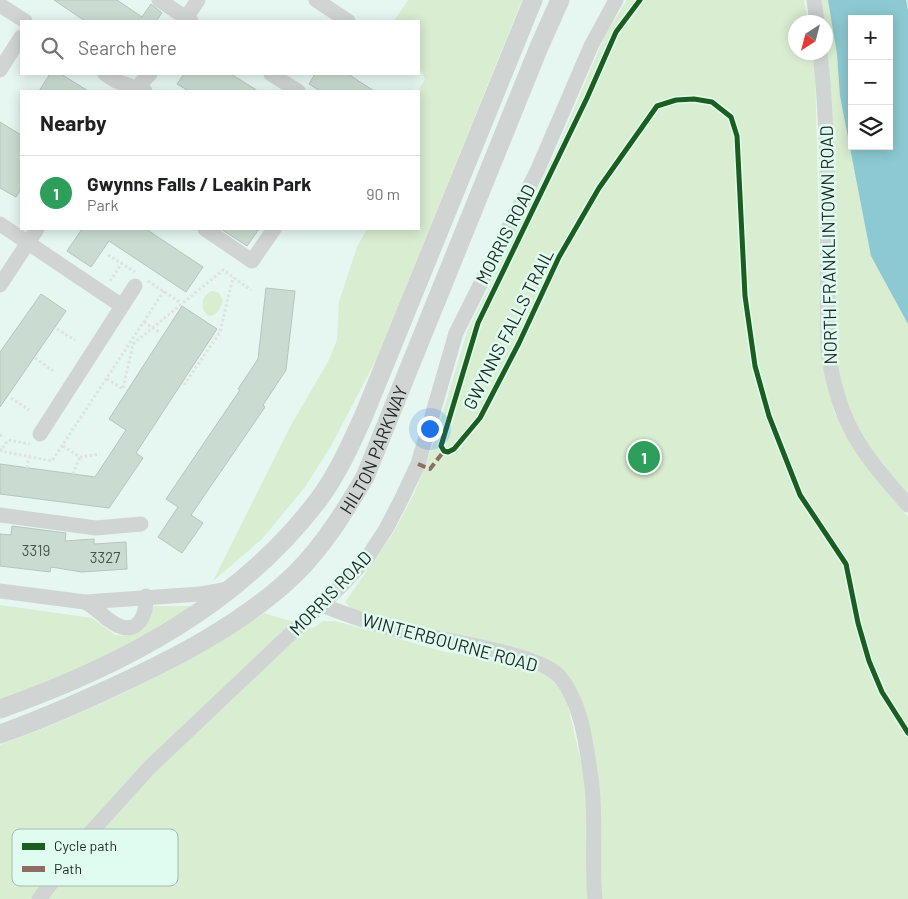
<!DOCTYPE html>
<meta charset="utf-8">
<style>
body{margin:0;font-family:Barlow,sans-serif;background:#f2f2f2;color:#202124}
.controls{position:absolute;right:15px;top:15px;display:grid;overflow:hidden;border-radius:0px;box-shadow:0 2px 12px #0003}
.controls button{width:45px;height:45px;display:grid;place-items:center;padding:0;border:0;border-bottom:1px solid #e0e0e0;background:#fff;color:#202124;font:25px sans-serif}
.compass{position:absolute;left:788px;top:15px;width:45px;height:45px;border-radius:50%;background:#fff;box-shadow:0 2px 12px #0003;rotate:216deg}
.you{position:absolute;left:429px;top:428px;width:18px;height:18px;margin:-12px;border:4px solid #fff;border-radius:50%;background:#1a73e8;box-shadow:0 0 0 8px #1a73e833}
.badge{display:grid;place-items:center;width:32px;height:32px;border-radius:50%;background:#b45309;color:#fff;font-size:16px;font-weight:700}
.pin{position:absolute;translate:-50% -50%;border:2px solid #fff;box-shadow:0 1px 5px #0006}
.list{margin:0;padding:0;list-style:none}
h2{display:flex;justify-content:space-between;align-items:center;height:65px;margin:0;padding:0 20px;font-size:21px}
h2 small{font-size:16px;font-weight:400;color:#757577}
.list li{display:grid;grid-template-columns:32px 1fr auto;gap:15px;align-items:center;box-sizing:border-box;height:75px;padding:0 20px;border-top:1px solid #e0e0e0}
.list b{display:block;font-size:19px;white-space:nowrap}
.list p{margin:0;font-size:16px;white-space:nowrap;color:#757577}
.list em{font-size:16px;font-style:normal;color:#757577}
.icon{flex:none;width:28px;height:28px;fill:none;stroke:currentColor;stroke-width:2;stroke-linecap:round;stroke-linejoin:round}
.map{position:relative;flex:none;width:908px;height:899px;overflow:hidden}
.search{position:absolute;background:#fff;box-shadow:0 2px 12px #0003;left:20px;top:20px;width:400px;height:55px;display:flex;align-items:center;gap:12px;box-sizing:border-box;padding:0 18px;border-radius:0px;color:#757577;font-size:19px}
.panel{position:absolute;background:#fff;box-shadow:0 2px 12px #0003;left:20px;top:90px;width:400px;height:140px;border-radius:0px}
.map>svg:first-child{display:block}
.green{fill:#d9edd1;fill-rule:evenodd}
.water{fill:#8cc9d2;fill-rule:evenodd}
.building{fill:#cadcd1;stroke:#b9c3be}
.lines{fill:none;stroke-linecap:round;stroke-linejoin:round}
.path{stroke:#dee3e2;stroke-width:3;stroke-dasharray:2.5 2.5;stroke-linecap:butt}
.minor{stroke:#d0d5d4;stroke-width:15}
.major{stroke:#d0d5d4;stroke-width:19}
.quiet{stroke:#8d6e63;stroke-width:4;stroke-dasharray:8 4;stroke-linecap:butt}
.cycleway-casing{stroke:#e0fcf1;stroke-width:8}
.cycleway{stroke:#1b5e20;stroke-width:5}
.labels{text-anchor:middle;dominant-baseline:central;stroke-width:5;stroke-linejoin:round;paint-order:stroke}
.number-label{font-size:15px;fill:#48544e}
.street-label{font-size:18px;fill:#1d2723;stroke:#e0fcf1}
.key{fill:#e0fcf1;stroke:#a6bcb3;stroke-width:1}
.key-label{font-size:14px;fill:#1d2723}
</style>
<div class="map">
<svg width="908" height="899" viewBox="0 0 908 899">
<rect width="100%" height="100%" fill="#e6f6f0"/>
<g class="green">
<polygon points="408,0 522,0 377,358 331,446 305,487 262,539 213,581 291,425 328,362 337,340 339,302 357,247 367,229 419,229 418,91 425,79 419,67 419,21 394,21"/>
<polygon points="627,0 804,0 808,22 796,22 796,52 812,53 815,67 822,359 834,411 852,446 908,517 908,899 599,899 598,794 567,676 383,621 352,610 345,602 392,535 414,494 435,439 467,332 558,147 606,33"/>
<path d="M821,0H908V497L865,445L844,404L833,350L826,22H823ZM852,19H889V146H852Z"/>
<path d="M212,291L219,293L223,300C221,307 218,316 209,316C199,310 201,295 212,291Z"/>
<path d="M0,605L92,618L115,635L127,636L144,629L154,606H191C138,647 64,679 0,700Z"/>
<path d="M264,613L313,628L323,621H335L445,652L524,665L550,677L563,693L568,706L588,792L590,899H0V745C95,710 180,669 264,613Z"/>
</g>
<path class="water" d="M828,0H906L908,11V324L871,256L840,96L837,54ZM852,19H889V146H852Z"/>
<g class="building">
<polygon points="54,0 117,0 142,17 151,4 162,13 156,21 85,21"/>
<polygon points="50,74 61,74 88,91 39,91"/>
<polygon points="184,74 231,74 258,91 189,91 177,84"/>
<polygon points="315,74 348,74 374,91 320,91 309,84"/>
<polygon points="0,122 21,135 21,189 16,197 0,188"/>
<polygon points="82,229 146,229 203,267 186,292 109,241 91,267 67,251"/>
<polygon points="221,229 259,229 247,246"/>
<polygon points="266,288 295,291 286,370 263,405 265,407 191,515 203,523 182,553 158,537 178,507 166,499 240,390 238,389 258,359"/>
<polygon points="41,294 66,311 0,407 0,352"/>
<polygon points="182,306 217,329 136,453 143,458 109,508 0,494 0,464 95,477 126,430 109,419"/>
<polygon points="12,526 66,533 65,541 94,539 94,544 126,542 127,569 82,572 51,567 50,572 0,566 0,534 11,535"/>
</g>
<g class="lines">
<g class="path">
<polyline points="108,255 135,272"/>
<polyline points="110,281 122,263"/>
<polyline points="148,281 181,303"/>
<polyline points="144,322 159,332"/>
<polyline points="57,329 75,340"/>
<polyline points="35,358 53,371"/>
<polyline points="107,379 123,389 133,344 223,270 251,290"/>
<polyline points="184,385 220,332 233,277"/>
<polyline points="11,398 29,410"/>
<polyline points="0,435 2,436"/>
<polyline points="63,446 80,457 100,454"/>
<polyline points="0,449 5,452 52,461 164,291"/>
<polyline points="0,452 8,440 30,444"/>
<polyline points="27,468 29,457"/>
<polyline points="73,474 80,457"/>
</g>
<g class="minor">
<polyline points="159,0 191,21"/>
<polyline points="316,0 348,21"/>
<polyline points="814,0 817,22"/>
<polyline points="0,5 25,21"/>
<polyline points="184,21 198,0"/>
<path d="M820,52C831,151 826,252 828,352C839,424 860,451 908,505"/>
<polyline points="0,70 21,37"/>
<polyline points="105,74 116,81 145,91"/>
<polyline points="271,74 298,91"/>
<polyline points="133,91 150,74"/>
<polyline points="0,224 122,306"/>
<polyline points="205,229 252,261 274,229"/>
<polyline points="0,285 37,229"/>
<polyline points="40,434 135,286"/>
<polyline points="0,515 96,528 141,524"/>
<polyline points="0,591 85,602 200,594 227,589"/>
<path d="M85,602C97,608 106,620 117,625C139,636 147,613 146,596"/>
<path d="M321,605C346,614 371,624 397,630C432,639 539,652 560,677C582,704 586,744 591,778C597,818 591,859 595,899"/>
<polyline points="39,899 91,832 150,767 342,585 367,558 386,529 402,498 418,464 456,333 538,169 591,46 616,0"/>
</g>
<g class="major">
<path d="M0,709C122,666 240,604 319,499C338,473 351,444 364,415L533,0"/>
<path id="s1" d="M0,734C35,722 69,707 102,692C168,662 244,624 296,573C324,545 345,511 365,477L539,47L560,0"/>
</g>
<polyline class="quiet" points="418,464 430,469 444,451"/>
<defs>
<polyline id="cycleway" points="640,0 616,32 587,98 478,323 441,446 444,451 448,452 454,449 480,418 519,343 559,257 599,188 657,106 676,100 694,99 712,102 731,117 737,136 745,296 755,366 769,416 800,495 846,564 858,623 869,661 882,692 908,733"/>
</defs>
<use href="#cycleway" class="cycleway-casing"/>
<use href="#cycleway" class="cycleway"/>
</g>
<g class="labels">
<g class="number-label">
<text x="36" y="550">3319</text>
<text x="105" y="557">3327</text>
</g>
<g class="street-label">
<text transform="translate(505 234) rotate(-63)">MORRIS ROAD</text>
<text transform="translate(828 245) rotate(-91)">NORTH FRANKLINTOWN ROAD</text>
<text transform="translate(508 329) rotate(-63)">GWYNNS FALLS TRAIL</text>
<text stroke="none"><textPath href="#s1" startOffset="486">HILTON PARKWAY</textPath></text>
<text transform="translate(330 593) rotate(-46)">MORRIS ROAD</text>
<text transform="translate(450 642) rotate(15)">WINTERBOURNE ROAD</text>
</g>
</g>
<rect x="12" y="829" width="166" height="57" rx="8" class="key"/>
<rect x="22" y="843" width="23" height="7" fill="#1b5e20"/>
<rect x="22" y="866" width="23" height="6" fill="#8d6e63"/>
<g class="key-label">
<text x="54" y="851">Cycle path</text>
<text x="54" y="874">Path</text>
</g>
</svg>
<div class="controls">
<button>+</button>
<button>−</button>
<button><svg class="icon" aria-label="layers" viewBox="0 0 24 24"><path d="M12 4l9 5-9 5-9-5zM3 14l9 5 9-5"/></svg></button>
</div>
<svg class="compass" viewBox="-18 -18 36 36"><path d="M0-13l5 13h-10z" fill="#e53935"/><path d="M0 13l5-13h-10z" fill="#757577"/></svg>
<div class="you"></div>
<div class="pin badge" style="left:644px;top:457px;background:#2e9e5b">1</div>
<div class="search"><svg class="icon" aria-label="search" viewBox="0 0 24 24"><circle cx="10" cy="10" r="6"/><path d="M15 15l6 6"/></svg>Search here</div>
<section class="panel">
<h2>Nearby<small></small></h2>
<ul class="list">
<li><span class="badge" style="background:#2e9e5b">1</span><div><b>Gwynns Falls / Leakin Park</b><p>Park</p></div><em>90 m</em></li>
</ul>
</section>
</div>
